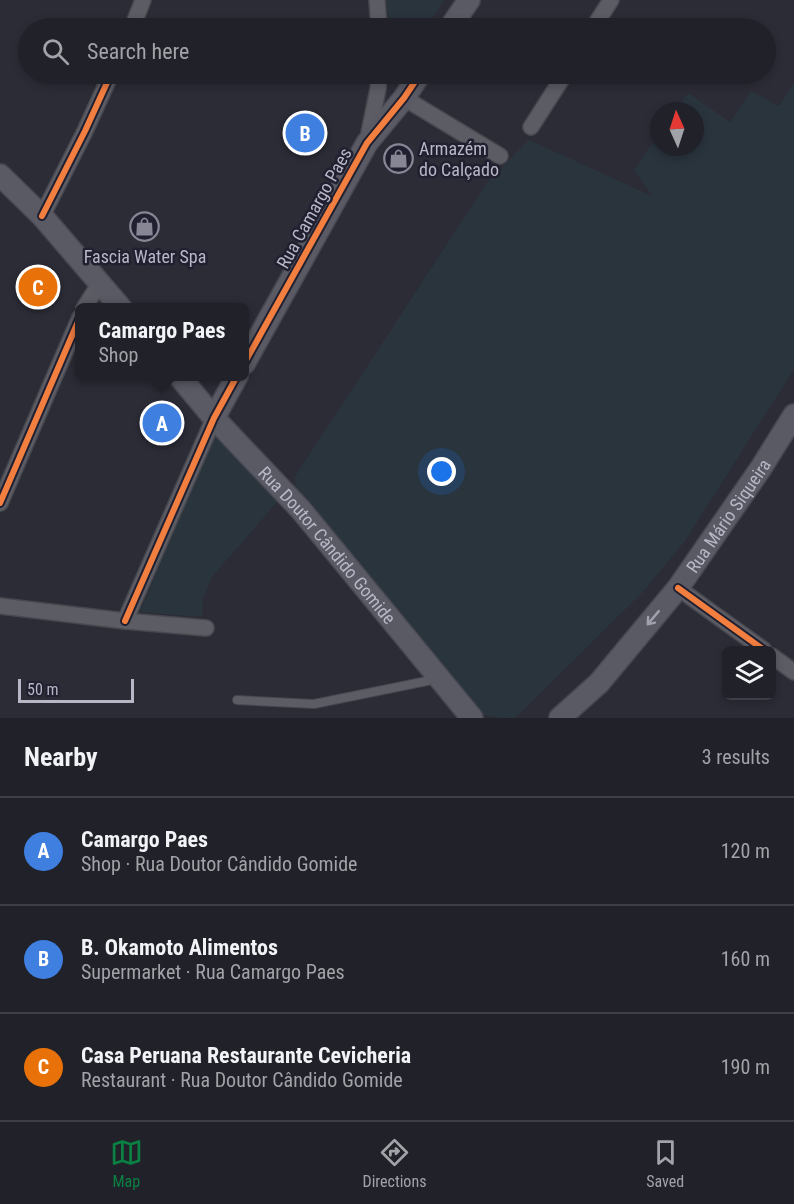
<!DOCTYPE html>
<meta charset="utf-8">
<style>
body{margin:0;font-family:"Roboto Condensed",sans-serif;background:#2d2e35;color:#f1f3f6}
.controls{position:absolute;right:18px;bottom:18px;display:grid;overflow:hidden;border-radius:9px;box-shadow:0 3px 9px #0003}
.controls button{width:54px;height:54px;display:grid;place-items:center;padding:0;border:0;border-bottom:2px solid #3e3e46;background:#212129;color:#f1f3f6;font:30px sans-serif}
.compass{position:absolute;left:650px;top:102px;width:54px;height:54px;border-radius:50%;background:#212129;box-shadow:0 3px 9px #0003;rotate:357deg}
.scale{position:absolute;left:18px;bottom:15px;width:116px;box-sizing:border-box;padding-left:6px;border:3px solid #b7b7c7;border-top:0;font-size:16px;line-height:21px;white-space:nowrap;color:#b7b7c7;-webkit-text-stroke:4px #202031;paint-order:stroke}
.you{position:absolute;left:442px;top:472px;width:21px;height:21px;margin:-15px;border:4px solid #fff;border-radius:50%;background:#1a73e8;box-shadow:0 0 0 9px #1a73e833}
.badge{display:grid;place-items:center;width:39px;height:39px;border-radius:50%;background:#0b8043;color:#fff;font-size:20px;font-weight:700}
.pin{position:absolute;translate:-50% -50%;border:3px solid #fff;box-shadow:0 2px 6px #0006}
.popup{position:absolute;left:75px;top:303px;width:174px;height:78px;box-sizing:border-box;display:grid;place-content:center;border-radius:9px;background:#212129;filter:drop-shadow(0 2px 4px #0005);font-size:20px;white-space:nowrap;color:#a2a3a8}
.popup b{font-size:22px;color:#f1f3f6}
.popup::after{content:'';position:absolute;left:50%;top:100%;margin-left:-12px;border:12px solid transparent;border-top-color:#212129}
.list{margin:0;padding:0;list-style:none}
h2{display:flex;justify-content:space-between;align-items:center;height:78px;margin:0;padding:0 24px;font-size:26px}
h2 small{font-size:20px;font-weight:400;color:#a2a3a8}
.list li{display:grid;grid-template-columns:39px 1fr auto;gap:18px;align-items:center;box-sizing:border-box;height:108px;padding:0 24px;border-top:2px solid #3e3e46}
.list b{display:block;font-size:22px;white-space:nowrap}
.list p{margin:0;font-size:20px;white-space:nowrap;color:#a2a3a8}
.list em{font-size:20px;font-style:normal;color:#a2a3a8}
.icon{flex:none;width:33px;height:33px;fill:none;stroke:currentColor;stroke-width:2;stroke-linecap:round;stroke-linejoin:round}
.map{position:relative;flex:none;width:794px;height:718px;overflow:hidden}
.search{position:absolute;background:#212129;box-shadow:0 3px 9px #0003;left:18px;right:18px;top:18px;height:66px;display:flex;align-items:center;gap:15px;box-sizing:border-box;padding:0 21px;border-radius:33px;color:#a2a3a8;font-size:22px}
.sheet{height:402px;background:#212129}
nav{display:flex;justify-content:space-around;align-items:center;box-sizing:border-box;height:84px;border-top:2px solid #3e3e46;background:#212129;font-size:16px;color:#a2a3a8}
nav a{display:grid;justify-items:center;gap:3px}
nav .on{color:#0b8043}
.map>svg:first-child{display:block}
.green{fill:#2a343d}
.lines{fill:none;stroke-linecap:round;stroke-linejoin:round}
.lane-casing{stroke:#47474e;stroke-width:10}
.street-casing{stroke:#47474e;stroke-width:18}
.secondary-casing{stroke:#474751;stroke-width:24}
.lane{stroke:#5c5c65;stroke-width:8}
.street{stroke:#5c5c65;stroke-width:15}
.secondary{stroke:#5a5a64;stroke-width:21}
.cycleway-casing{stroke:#202031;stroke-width:10}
.cycleway{stroke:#f27e40;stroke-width:6}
.oneway{stroke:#a0a0ae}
.labels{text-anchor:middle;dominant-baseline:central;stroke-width:5;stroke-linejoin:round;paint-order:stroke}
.poi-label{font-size:18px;fill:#b7b7c7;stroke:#202031;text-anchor:start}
.street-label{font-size:18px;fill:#b7b7c7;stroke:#202031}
</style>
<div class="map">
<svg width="794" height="718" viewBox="0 0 794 718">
<rect width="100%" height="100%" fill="#2c2c37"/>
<g class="green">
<polygon points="386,0 444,0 426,28 390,28"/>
<polygon points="794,83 794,369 685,541 642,593 515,718 499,718 482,715 409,634 301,510 294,478 489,180 529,140 652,196 634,170 659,134 659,147 695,147 695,111 675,111 688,93 730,122 751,91 779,106"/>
<polygon points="218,426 278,501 212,577 203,598 202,617 140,612"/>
</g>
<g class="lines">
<defs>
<polyline id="lane" points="237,700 314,704 437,679"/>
<g id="street">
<polyline points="377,0 379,28"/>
<polyline points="132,28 143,0"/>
<polyline points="593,28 611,0"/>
<polyline points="404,98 500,156"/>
<polyline points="531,127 565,74"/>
<polyline points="368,138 378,89 379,74"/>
<polyline points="42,216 85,131 111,74"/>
<polyline points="84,308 100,283"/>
<polyline points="0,503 80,317"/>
<polyline points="678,588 764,650"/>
<polyline points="0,606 125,621 206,628"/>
<polyline points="125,621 214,418"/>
<polyline points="772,656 794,672"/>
</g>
<g id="secondary">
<polyline points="450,28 469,0"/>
<polyline points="0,175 42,216 121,308"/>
<polyline points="244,364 367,143 404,98 420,74"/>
<path id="s1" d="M179,376L214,418L301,510L472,718"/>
<polyline points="214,418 237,376"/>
<path id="s2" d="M560,718L599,683L678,588L761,468L794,415"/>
</g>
</defs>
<use href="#lane" class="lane-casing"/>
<use href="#street" class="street-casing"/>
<use href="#secondary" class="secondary-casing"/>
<use href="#lane" class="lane"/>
<use href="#street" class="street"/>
<use href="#secondary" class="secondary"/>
<defs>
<g id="cycleway">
<polyline points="42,216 85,131 111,74"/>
<polyline points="244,364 367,143 404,98 420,74"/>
<polyline points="0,503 80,317"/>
<polyline points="678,588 764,650"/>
<polyline points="125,621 214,418 237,376"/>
</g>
</defs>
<use href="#cycleway" class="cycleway-casing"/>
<use href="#cycleway" class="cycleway"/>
</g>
<defs><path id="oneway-shaft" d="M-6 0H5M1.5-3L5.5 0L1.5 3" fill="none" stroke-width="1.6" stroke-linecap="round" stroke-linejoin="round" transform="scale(1.5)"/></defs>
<use class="oneway" href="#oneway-shaft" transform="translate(653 618) rotate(130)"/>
<defs>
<symbol id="shop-ring" viewBox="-11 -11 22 22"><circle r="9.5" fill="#202031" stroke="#868695" stroke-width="1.5"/><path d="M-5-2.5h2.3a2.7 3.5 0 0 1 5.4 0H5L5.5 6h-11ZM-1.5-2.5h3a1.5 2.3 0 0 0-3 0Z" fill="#868695"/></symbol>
</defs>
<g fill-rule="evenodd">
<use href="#shop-ring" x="382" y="142" width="33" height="33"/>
<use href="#shop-ring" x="128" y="210" width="33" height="33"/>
</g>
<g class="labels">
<g class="poi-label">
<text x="419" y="148">Armazém<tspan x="419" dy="21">do Calçado</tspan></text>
<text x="145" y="256" text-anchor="middle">Fascia Water Spa</text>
</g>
<g class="street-label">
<text transform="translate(314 208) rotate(-61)">Rua Camargo Paes</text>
<text stroke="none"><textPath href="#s2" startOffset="264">Rua Mário Siqueira</textPath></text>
<text stroke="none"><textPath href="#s1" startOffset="225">Rua Doutor Cândido Gomide</textPath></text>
</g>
</g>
</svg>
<div class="controls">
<button><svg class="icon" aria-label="layers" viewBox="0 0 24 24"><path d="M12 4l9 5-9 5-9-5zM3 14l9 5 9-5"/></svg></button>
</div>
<svg class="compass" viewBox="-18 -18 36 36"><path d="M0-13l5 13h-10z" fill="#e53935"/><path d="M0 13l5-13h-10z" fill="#a2a3a8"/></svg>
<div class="scale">50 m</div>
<div class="you"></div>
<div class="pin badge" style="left:162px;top:423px;background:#3f7fe0">A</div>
<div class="popup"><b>Camargo Paes</b>Shop</div>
<div class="pin badge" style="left:305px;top:133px;background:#3f7fe0">B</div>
<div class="pin badge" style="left:38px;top:287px;background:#e8710a">C</div>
<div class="search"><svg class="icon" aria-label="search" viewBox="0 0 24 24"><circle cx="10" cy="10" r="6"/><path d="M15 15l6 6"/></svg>Search here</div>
</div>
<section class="sheet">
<h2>Nearby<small>3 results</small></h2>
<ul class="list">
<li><span class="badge" style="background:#3f7fe0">A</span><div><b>Camargo Paes</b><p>Shop · Rua Doutor Cândido Gomide</p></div><em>120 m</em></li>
<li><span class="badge" style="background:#3f7fe0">B</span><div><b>B. Okamoto Alimentos</b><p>Supermarket · Rua Camargo Paes</p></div><em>160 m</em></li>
<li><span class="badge" style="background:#e8710a">C</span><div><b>Casa Peruana Restaurante Cevicheria</b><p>Restaurant · Rua Doutor Cândido Gomide</p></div><em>190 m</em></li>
</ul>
</section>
<nav>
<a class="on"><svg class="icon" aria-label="map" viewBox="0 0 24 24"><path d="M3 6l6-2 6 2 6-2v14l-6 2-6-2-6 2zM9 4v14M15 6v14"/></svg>Map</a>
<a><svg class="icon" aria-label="directions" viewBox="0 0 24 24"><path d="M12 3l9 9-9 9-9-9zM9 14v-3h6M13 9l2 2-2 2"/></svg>Directions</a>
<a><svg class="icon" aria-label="saved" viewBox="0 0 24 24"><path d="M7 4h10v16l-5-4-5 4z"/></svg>Saved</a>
</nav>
